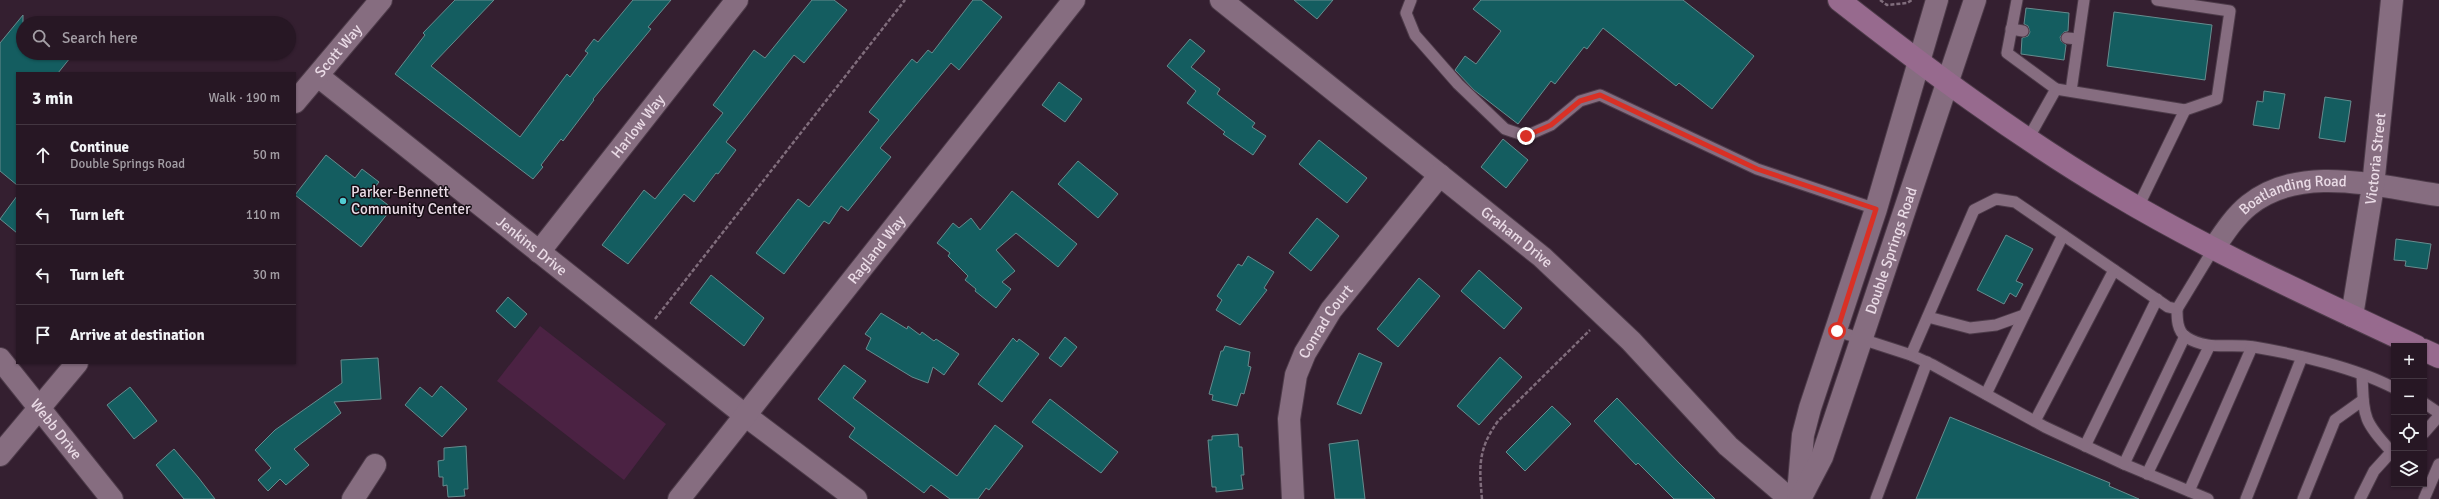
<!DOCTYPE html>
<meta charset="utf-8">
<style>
body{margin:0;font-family:Signika,sans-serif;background:#332431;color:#f1f3f6}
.controls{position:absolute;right:12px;bottom:12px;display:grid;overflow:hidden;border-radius:0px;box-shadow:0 1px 3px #0004}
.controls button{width:36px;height:36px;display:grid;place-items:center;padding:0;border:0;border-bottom:1px solid #433641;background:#271724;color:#f1f3f6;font:20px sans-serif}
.stop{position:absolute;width:12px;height:12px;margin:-9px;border:3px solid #d93025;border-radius:50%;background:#fff}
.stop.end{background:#d93025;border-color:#fff;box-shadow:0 1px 4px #0008}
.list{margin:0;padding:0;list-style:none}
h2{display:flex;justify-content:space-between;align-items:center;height:52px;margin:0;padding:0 16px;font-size:17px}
h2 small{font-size:13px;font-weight:400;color:#a49fa6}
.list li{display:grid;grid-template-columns:26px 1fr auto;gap:12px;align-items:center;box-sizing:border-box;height:60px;padding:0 16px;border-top:1px solid #433641}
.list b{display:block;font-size:15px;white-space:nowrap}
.list p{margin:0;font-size:13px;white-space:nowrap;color:#a49fa6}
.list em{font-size:13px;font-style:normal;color:#a49fa6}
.icon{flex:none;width:22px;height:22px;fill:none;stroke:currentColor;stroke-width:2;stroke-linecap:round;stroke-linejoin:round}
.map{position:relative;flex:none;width:2439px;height:499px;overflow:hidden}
.search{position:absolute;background:#271724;box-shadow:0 1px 3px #0004;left:16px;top:16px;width:280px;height:44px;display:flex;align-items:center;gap:10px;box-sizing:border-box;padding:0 14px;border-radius:22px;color:#a49fa6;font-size:15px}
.panel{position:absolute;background:#271724;box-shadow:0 1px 3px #0004;left:16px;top:72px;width:280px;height:292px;border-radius:0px}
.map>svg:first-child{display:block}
.green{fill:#4b2243}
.building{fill:#145d60;stroke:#668c8e}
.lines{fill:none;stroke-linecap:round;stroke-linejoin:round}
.lane-casing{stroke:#4d3b49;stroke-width:13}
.street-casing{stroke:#4d3b49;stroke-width:24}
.secondary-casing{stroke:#4d3b49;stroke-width:24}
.path{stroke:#806d7c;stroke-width:2.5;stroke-dasharray:4 2;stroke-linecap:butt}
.lane{stroke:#866d80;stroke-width:11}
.street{stroke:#866d80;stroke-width:22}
.secondary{stroke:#976a8e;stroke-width:22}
.route{stroke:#d93025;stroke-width:5}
.poi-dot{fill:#51ccd2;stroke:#160d14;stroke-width:1.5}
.labels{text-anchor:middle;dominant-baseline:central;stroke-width:3;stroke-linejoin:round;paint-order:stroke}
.street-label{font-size:15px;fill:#eadbe6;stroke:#160d14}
.poi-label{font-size:15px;fill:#eadbe6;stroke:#160d14;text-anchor:start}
</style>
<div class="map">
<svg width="2439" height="499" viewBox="0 0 2439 499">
<rect width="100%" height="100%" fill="#341f30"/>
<polygon class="green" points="540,326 666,424 624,480 497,381"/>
<g class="building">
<polygon points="455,0 494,0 431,66 520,137 567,74 570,77 588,53 585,51 594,39 598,42 633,0 671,0 648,27 651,29 593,99 594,100 563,141 561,139 541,165 543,167 533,179 395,74 425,35 423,33"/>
<polygon points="812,0 834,0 847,10 804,63 794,55 726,142 736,150 718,174 716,173 694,202 684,194 628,264 602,245 644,190 655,199 687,159 723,113 713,105 754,50 765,58"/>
<polygon points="973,0 981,0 1002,17 959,70 951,63 880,148 891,157 848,211 841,206 829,224 824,221 784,274 756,253 798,199 809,207 879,120 869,112 893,82 912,59 917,63 928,50 932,53"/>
<polygon points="1294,0 1333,0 1317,19"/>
<polygon points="1481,0 1683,0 1754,56 1712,109 1679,83 1676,86 1603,28 1587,49 1584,47 1555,84 1551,81 1518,124 1474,90 1455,70 1465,56 1476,64 1501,31 1473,9"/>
<polygon points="2026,8 2069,13 2068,31 2064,32 2060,37 2061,41 2066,45 2064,60 2021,54 2022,38 2028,36 2030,32 2028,26 2024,24"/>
<polygon points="2114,12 2212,25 2205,80 2107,66"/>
<polygon points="23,15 23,53 74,53 58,73 17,73 17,185 0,171 0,43"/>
<polygon points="1190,39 1205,51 1191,67 1220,89 1217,94 1255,123 1252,127 1266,136 1253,155 1223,134 1225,132 1187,103 1196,91 1167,66"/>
<polygon points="1059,82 1082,99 1065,122 1042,105"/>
<polygon points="2264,91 2285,94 2279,129 2253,125 2257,101 2263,102"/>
<polygon points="2325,97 2351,101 2345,142 2319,138"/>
<polygon points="1503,139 1528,160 1506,188 1481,167"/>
<polygon points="1319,140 1367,178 1347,203 1299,164"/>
<polygon points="326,155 355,178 362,169 379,182 371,192 392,208 361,247 295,195"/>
<polygon points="1078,161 1118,194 1098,218 1058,184"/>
<polygon points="1012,191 1077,244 1058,267 1016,233 996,250 1015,271 1002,282 1011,289 996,308 975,291 976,289 965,280 968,276 948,256 950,253 937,243 953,223 959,228 971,218 980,230"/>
<polygon points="17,196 17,233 0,219"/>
<polygon points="1317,218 1339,236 1311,271 1289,253"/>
<polygon points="2006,235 2033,249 2016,281 2023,284 2016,297 2010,293 2004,304 1977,290"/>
<polygon points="2396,239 2431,244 2427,269 2405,266 2406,261 2394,260"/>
<polygon points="1248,256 1274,272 1264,288 1267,290 1240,325 1216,310 1222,300 1217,296 1238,264 1242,266"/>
<polygon points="1479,270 1522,308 1504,329 1461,291"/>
<polygon points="711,275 764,318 744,346 690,303"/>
<polygon points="1419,278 1440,296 1398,347 1377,329"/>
<polygon points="508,297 527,314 515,328 496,311"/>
<polygon points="881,313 907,329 908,326 920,335 922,332 934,341 936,339 959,354 944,375 933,367 928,383 912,377 866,349 871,338 865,334"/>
<polygon points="1065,337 1077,347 1061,367 1049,358"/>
<polygon points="1013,338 1017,342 1019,339 1039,354 1002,402 978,384"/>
<polygon points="1225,346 1250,352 1248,366 1251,367 1244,394 1241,393 1237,406 1212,400 1213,395 1209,394 1221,351 1223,351"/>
<polygon points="1359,353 1382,363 1361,414 1337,404"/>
<polygon points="1500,357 1522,377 1479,425 1457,406"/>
<polygon points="378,358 381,399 334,402 341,413 294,449 309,465 286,485 280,479 268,491 258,480 271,468 255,450 275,430 342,383 341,360"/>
<polygon points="844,365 866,381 853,398 957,476 995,425 1023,446 989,490 986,488 978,499 950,499 931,485 924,493 849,437 855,428 818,399"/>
<polygon points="441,386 467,409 442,437 405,405 420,387 432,397"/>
<polygon points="130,387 157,421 134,439 107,405"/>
<polygon points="1617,398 1678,462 1715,499 1674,499 1638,463 1636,465 1594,421"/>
<polygon points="1050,399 1118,452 1101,473 1032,422"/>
<polygon points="1552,406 1571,424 1525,471 1506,452"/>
<polygon points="1950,417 2110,483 2109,486 2139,499 1916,499"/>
<polygon points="1238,434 1239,447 1242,447 1244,475 1241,475 1243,489 1216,492 1216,487 1212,487 1208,440 1212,440 1212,436"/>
<polygon points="1358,440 1365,499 1335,499 1329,444"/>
<polygon points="466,446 468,489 464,489 465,496 448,497 447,485 443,486 443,477 439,477 438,461 444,460 444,448"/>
<polygon points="174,449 198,477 215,499 184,499 156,465"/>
</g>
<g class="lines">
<defs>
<g id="lane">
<polyline points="1411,0 1406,13 1415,35 1458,84 1505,129 1526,136 1551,125 1580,101 1600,95 1757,169 1876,209"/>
<polyline points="2017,0 2007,53 2056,89 2028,139"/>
<polyline points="2011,29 2023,31"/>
<polyline points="2067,38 2078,39"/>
<polyline points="2056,89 2185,110 2217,99 2230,11 2157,0"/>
<polyline points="2071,91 2084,0"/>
<polyline points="2138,207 2185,110"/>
<path d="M2177,309C2177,318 2177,331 2186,337C2208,351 2230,343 2254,347C2296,354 2356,368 2394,388"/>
<polyline points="1928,317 1970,328 1996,325 2024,315"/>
<polyline points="1837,331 1911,355 1933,365 2045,427 2124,464 2208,499"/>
<polyline points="1911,355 1974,210 1996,199 2015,202 2168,307 2177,309 2214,248"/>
<path d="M2362,375C2364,416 2362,420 2391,451"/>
<polyline points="1986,394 2063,235"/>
<polyline points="2424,403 2439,413"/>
<polyline points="2035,421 2114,270"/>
<polyline points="2424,433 2439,416"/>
<polyline points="2085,446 2157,299"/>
<polyline points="2124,464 2185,336"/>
<polyline points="2147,474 2209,347"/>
<polyline points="2189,491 2252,347"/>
<polyline points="1876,499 1927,362"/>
<polyline points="2246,499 2302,357"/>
<polyline points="2303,499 2335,420 2363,400"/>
<polyline points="2360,499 2374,471 2394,449"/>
<polyline points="2424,499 2439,464"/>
</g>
<g id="street">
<path id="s1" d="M1221,0L1542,257L1631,341L1728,446L1790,499"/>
<path id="s2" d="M318,76L746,416L856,499"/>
<path id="s3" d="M295,102L381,0"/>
<path id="s4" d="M2214,248C2224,233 2235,216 2249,205C2301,163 2379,187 2439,195"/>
<path id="s5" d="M539,252L737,0"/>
<path id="s6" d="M2352,316L2373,186L2392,0"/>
<path id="s7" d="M0,359L112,499"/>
<polyline points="0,455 77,363"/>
<polyline points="1798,494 1803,435 1810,408 1876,209 1937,0"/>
<polyline points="353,499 375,465"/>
<path id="s8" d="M679,499L1074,0"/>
<path id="s9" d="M1293,499L1289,419L1296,375L1305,353L1331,310L1440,175"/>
<path id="s10" d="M1800,499L1822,457L1975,0"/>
</g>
<g id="secondary">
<path d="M1839,0C1927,69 2017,136 2113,193C2210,251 2314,298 2416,346"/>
<polyline points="2424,350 2439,357"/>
</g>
</defs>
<use href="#lane" class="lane-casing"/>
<use href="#street" class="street-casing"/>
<use href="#secondary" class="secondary-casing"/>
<g class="path">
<polyline points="1880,0 1887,5 1907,3 1912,0"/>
<polyline points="655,319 905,0"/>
<path d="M1482,499C1479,466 1478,449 1498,421L1590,330"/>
</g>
<use href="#lane" class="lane"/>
<use href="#street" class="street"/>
<use href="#secondary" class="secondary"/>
</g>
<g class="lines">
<polyline class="route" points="1526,136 1551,125 1580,101 1600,95 1757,169 1876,209 1837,331"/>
</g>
<circle class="poi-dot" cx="343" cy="201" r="4"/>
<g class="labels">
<g class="street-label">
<text stroke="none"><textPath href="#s3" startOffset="67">Scott Way</textPath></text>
<text stroke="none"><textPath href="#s5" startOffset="160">Harlow Way</textPath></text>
<text stroke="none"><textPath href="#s6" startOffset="159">Victoria Street</textPath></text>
<text stroke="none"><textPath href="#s4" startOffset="102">Boatlanding Road</textPath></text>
<text stroke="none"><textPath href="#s1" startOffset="379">Graham Drive</textPath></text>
<text stroke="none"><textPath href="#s2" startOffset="273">Jenkins Drive</textPath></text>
<text stroke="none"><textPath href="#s8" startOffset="318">Ragland Way</textPath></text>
<text stroke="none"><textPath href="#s10" startOffset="265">Double Springs Road</textPath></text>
<text stroke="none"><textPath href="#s9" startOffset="186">Conrad Court</textPath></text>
<text stroke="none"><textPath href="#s7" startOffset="90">Webb Drive</textPath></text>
</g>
<g class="poi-label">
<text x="351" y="192">Parker-Bennett<tspan x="351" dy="17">Community Center</tspan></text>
</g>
</g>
</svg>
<div class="controls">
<button>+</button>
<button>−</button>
<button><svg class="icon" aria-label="locate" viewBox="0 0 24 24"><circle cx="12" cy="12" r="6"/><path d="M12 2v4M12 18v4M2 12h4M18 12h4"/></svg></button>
<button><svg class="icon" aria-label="layers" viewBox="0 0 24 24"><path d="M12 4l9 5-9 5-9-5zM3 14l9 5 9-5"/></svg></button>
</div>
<div class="stop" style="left:1837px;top:331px"></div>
<div class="stop end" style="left:1526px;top:136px"></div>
<div class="search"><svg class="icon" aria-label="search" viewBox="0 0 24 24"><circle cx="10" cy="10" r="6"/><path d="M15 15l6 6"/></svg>Search here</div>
<section class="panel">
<h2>3 min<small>Walk · 190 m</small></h2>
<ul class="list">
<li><svg class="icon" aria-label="ahead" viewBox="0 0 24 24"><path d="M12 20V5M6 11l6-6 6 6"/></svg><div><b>Continue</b><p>Double Springs Road</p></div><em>50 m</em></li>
<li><svg class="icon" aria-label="left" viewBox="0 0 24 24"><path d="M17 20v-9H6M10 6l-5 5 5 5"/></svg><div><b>Turn left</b></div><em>110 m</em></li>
<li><svg class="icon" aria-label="left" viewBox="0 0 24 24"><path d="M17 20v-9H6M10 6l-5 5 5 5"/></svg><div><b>Turn left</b></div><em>30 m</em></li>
<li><svg class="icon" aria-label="arrive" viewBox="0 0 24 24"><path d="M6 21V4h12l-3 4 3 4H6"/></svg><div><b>Arrive at destination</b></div></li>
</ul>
</section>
</div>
